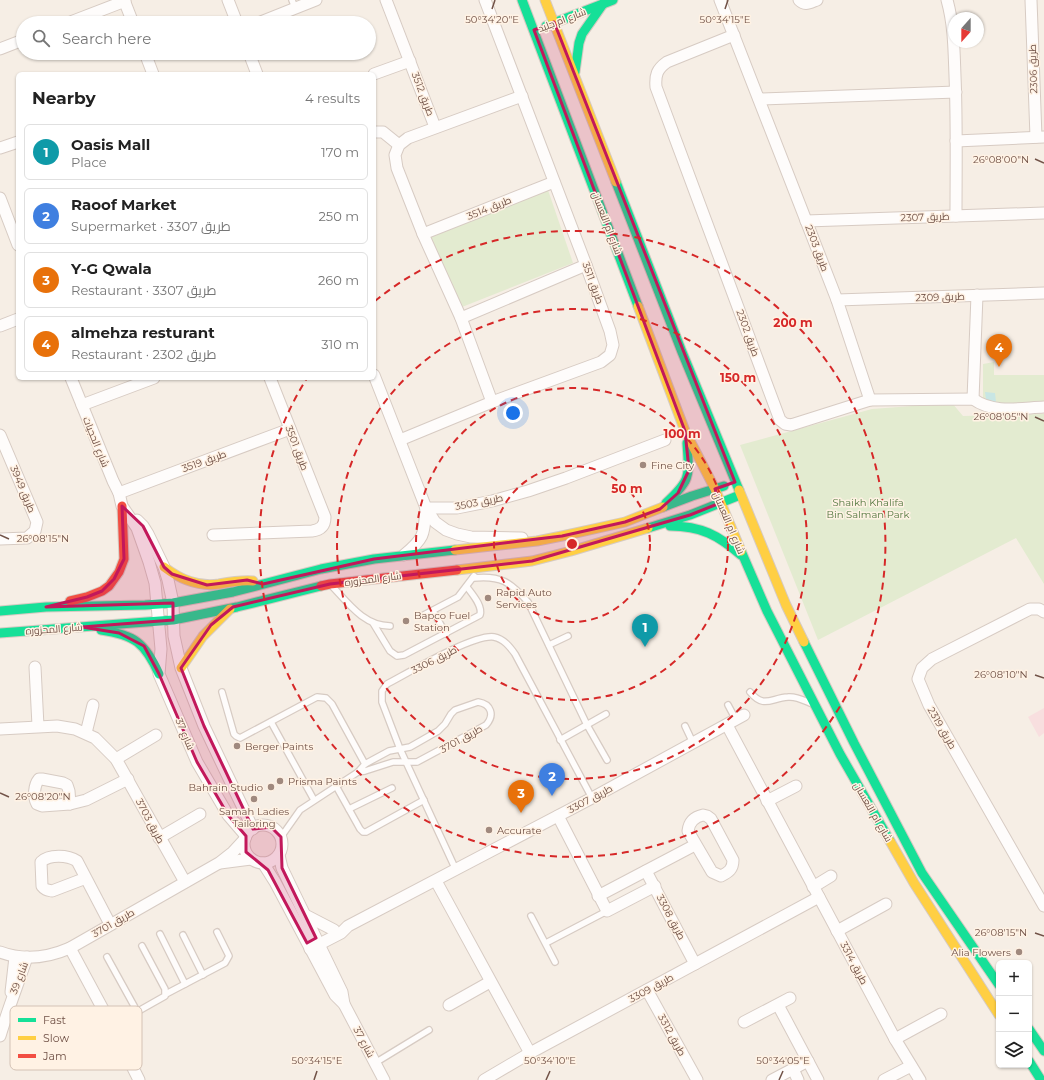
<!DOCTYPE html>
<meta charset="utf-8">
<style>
body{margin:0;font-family:Montserrat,Cairo,sans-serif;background:#f2f2f2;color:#222}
.controls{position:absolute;right:12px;bottom:12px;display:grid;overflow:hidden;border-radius:6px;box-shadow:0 1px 3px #0004}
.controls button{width:36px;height:36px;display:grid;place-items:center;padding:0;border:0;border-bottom:1px solid #e0e0e0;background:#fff;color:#222;font:20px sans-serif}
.compass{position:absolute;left:948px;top:12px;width:36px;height:36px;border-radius:50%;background:#fff;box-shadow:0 1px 3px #0004;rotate:201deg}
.you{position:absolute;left:513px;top:413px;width:14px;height:14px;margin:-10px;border:3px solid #fff;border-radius:50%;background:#1a73e8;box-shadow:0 0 0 6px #1a73e833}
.badge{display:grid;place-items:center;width:26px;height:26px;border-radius:50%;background:#db2777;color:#fff;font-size:13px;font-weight:700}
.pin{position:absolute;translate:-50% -33px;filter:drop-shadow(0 1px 2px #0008)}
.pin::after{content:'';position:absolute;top:21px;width:14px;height:12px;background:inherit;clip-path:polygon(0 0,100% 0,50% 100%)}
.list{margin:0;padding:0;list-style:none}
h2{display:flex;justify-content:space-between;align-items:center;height:52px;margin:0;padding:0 16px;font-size:17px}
h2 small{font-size:13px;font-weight:400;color:#767676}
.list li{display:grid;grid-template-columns:26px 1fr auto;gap:12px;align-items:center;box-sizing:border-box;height:56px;margin:0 8px 8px;padding:0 8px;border:1px solid #e0e0e0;border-radius:6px}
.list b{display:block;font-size:15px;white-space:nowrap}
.list p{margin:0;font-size:13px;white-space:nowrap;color:#767676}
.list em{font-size:13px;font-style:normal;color:#767676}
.icon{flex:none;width:22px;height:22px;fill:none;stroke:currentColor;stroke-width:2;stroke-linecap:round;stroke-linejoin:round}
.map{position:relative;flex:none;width:1044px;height:1080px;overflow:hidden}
.search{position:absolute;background:#fff;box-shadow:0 1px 3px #0004;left:16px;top:16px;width:360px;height:44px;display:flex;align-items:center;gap:10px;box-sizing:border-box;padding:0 14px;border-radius:22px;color:#767676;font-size:15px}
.panel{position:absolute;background:#fff;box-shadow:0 1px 3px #0004;left:16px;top:72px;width:360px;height:308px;border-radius:6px}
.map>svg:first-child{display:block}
.medical{fill:#f8dfdf}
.green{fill:#e3ebd0}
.water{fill:#c8e6e4}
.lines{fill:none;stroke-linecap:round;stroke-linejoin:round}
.lane-casing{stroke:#d7cbc3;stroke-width:8}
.street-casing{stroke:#d7cbc3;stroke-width:13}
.fast-casing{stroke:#d6cac2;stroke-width:11}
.slow-casing{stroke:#d6cac2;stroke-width:11}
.jam-casing{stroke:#d6cac2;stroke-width:11}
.lane{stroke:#fefcfb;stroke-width:5.5}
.street{stroke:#fefcfb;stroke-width:11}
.fast{stroke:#16e098;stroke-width:9}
.slow{stroke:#ffcf43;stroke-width:9}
.jam{stroke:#f24e42;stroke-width:9}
.marked{fill:#c2185b;fill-opacity:0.2;stroke:#c2185b;stroke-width:3;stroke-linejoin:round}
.ticks{fill:none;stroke:#715247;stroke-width:1.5}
.ring{fill:none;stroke:#d62828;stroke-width:2;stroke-dasharray:7 5}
.poi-dot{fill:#a0897e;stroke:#fff2e4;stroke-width:1.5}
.labels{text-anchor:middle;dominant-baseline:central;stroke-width:3;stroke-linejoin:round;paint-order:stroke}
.street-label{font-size:10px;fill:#715247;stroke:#fff2e4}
.poi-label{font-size:10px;fill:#715247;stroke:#fff2e4;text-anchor:start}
.park-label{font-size:10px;fill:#547840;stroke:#fff2e4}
.key{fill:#fff2e4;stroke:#d4c2b5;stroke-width:1}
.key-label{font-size:11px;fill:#715247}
.ticks-label{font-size:10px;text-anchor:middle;fill:#715247;stroke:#fff2e4;stroke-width:3;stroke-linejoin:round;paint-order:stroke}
.centre{fill:#d62828;stroke:#fff2e4;stroke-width:2}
.ring-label{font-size:12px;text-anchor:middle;font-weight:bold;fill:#d62828;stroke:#fff2e4;stroke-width:3;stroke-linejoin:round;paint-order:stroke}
</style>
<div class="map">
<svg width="1044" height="1080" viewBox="0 0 1044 1080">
<rect width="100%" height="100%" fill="#f6eee5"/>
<polygon class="medical" points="1044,708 1044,733 1039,737 1028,717"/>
<g class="green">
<polygon points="548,190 573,263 457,309 429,238"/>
<polygon points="994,362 994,375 1044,375 1044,403 991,404 983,401 983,364"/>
<polygon points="952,403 963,416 1044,414 1044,584 1016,538 818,640 740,445 872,409"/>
</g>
<polygon class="water" points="985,392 995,393 996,402 991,402 986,399"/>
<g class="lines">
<defs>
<g id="lane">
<polyline points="292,0 295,8"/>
<path d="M473,578C501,575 510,582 528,602L587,725L607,760"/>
<path d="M332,586C348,603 364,626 390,626"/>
<polyline points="433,611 446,634"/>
<polyline points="422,616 458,597 474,576"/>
<path d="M373,623L390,651L397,656L404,655L480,615C483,606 472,594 467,587"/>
<polyline points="549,645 568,636"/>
<polyline points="222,692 234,734 236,736 240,738 317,697 326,698 332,704 365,764"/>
<path d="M750,692C764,709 771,698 788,697C796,696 803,700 810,703"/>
<path d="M478,702C491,704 495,715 486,725L417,762H393L365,771L358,772L365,764L389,751L410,747L438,731L445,724L451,714L455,710Z"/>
<polyline points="728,705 736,720"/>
<polyline points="271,722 314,800"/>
<polyline points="685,726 693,743"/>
<polyline points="560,740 606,714"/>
<polyline points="336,786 360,829 363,832 366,832 424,800"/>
<polyline points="349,809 392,788"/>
<polyline points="281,837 300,810 358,772"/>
<path d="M456,870L400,749L382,702V691L387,684C408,673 473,634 494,637C504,639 510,647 515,654L592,798"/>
<polyline points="531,916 555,962"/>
<polyline points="160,934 185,984"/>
<polyline points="183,935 203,975"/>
<polyline points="546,943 607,911"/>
<polyline points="107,957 138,1013"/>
<polyline points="166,994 225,963 229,956 217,932"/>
<polyline points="112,1026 165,996 165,989 142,946"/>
<polyline points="375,1063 429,1030"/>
</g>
<g id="street">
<polyline points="124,0 133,23"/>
<polyline points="228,0 237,23"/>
<polyline points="386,0 435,127"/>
<polyline points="720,0 837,300 870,400"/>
<path d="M799,0C805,6 809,3 817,0"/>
<path d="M947,0C954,25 954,50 955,76C957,123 956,169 956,216"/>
<polyline points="1031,0 1036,137"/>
<polyline points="68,23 125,1"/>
<polyline points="258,23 316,0"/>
<path d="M734,35L667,62C657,69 655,75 656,87L780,420L785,424L791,425L870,400L973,399C994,414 1020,408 1044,407"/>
<polyline points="0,49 23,40"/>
<polyline points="145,53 153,74"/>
<polyline points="249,53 257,74"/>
<polyline points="374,74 410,61"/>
<polyline points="759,99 956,92"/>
<polyline points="374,132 383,132 399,145"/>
<polyline points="956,141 1044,137"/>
<polyline points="0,148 18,142"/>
<polyline points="0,198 18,245"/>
<polyline points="806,221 1044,213"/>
<polyline points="423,234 554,182"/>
<polyline points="837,300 1044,293"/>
<polyline points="461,318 586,265"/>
<polyline points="0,326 18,319"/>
<polyline points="374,375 426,508 435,522 446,530 457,534 471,537 522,538"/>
<polyline points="71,378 113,481 119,493 122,506 137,528 149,562 155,583 161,649 159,674 197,762 228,815 246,836"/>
<polyline points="973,399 977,295"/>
<polyline points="492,402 461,318 423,234 397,168 395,155 399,145 408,138 522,96"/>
<polyline points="82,405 154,378"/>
<polyline points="0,435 37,522 35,531 27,538 0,539"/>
<polyline points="400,440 492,402 601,362 610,355 613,345 610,331 586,265 485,0"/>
<polyline points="119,493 290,429"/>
<polyline points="426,508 457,508 492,501 528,491 566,478 665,440"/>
<polyline points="137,520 143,526 148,534 164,567 168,580 173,603 174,636 181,668 204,726 253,829"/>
<path d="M213,535L312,531C320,530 325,526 325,517L270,378"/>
<path d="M404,555C425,538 424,534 426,508"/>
<polyline points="1044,612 1039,609 1030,609 932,659 922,668 918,679 929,705 1044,906"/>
<polyline points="35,667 38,726"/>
<polyline points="727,725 895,1039 920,1080"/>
<polyline points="0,729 57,726 75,729 95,738 116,759 185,882"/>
<polyline points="86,733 93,705"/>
<polyline points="116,759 156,735"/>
<path d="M39,779H42L63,783L67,785L69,791L70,804L42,806L37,804C33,797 34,785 39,779Z"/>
<polyline points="767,801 796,786"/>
<polyline points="70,804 86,800 128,779"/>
<path d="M703,815L707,816L711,819L733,860C733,869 729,872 721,876L712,872L688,831C689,822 694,817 703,815Z"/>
<polyline points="558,816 607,911 655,886"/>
<circle cx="263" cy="844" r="19"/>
<polyline points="159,838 200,814"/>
<polyline points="279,855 282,868 342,992 344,1004"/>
<polyline points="220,863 251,859"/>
<polyline points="263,863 275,882 335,995 344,1004 384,1080"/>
<polyline points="646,871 695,964"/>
<path d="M86,878L52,891C47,890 45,890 42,886L41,862C49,854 68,855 77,861L110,924"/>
<polyline points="436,881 530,1053"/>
<polyline points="813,887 831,876"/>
<polyline points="598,896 695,845"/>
<polyline points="305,915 334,930"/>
<polyline points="837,931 886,904"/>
<polyline points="70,948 112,1026 139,1080"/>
<polyline points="310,949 341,933 348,926 592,798 744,715"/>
<path d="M0,952C24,961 47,958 70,948L219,863L233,852L245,839"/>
<polyline points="647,990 697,1080"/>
<polyline points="11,992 15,957"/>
<polyline points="449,1005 490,982"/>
<polyline points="778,1005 818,1080"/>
<polyline points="744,1022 790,998"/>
<path d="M0,1036C8,1009 18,984 27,957"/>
<polyline points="895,1039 941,1014"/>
<polyline points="793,1069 798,1080"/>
<polyline points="484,1080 530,1053 819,897"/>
<polyline points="772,1080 808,1061"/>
<polyline points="884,1080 911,1066"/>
</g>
<g id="fast">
<polyline points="522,0 638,306"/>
<polyline points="546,26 613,0"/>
<polyline points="575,72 579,43 582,34 603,4"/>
<polyline points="616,182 682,352 739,490"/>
<path d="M666,503C692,479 689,476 687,443"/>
<polyline points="663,507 692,496 724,486"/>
<path d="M670,526C701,526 718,535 741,555"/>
<polyline points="648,528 690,515 740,495"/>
<polyline points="741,551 767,611 840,754 890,841"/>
<polyline points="0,611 46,607 145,605 173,603 233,592 321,569 374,559 455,550"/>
<path d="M101,630C135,635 145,643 159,674"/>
<polyline points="0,633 173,620 237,607 321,586"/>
<polyline points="804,642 854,743 922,873 999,985"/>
<polyline points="1029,1029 1044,1051"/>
<polyline points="1029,1061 1041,1080"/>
</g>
<g id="slow">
<polyline points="545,0 616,182"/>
<polyline points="638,306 685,431 715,489 741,551"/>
<polyline points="739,490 786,605 804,642"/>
<polyline points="455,550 537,541 562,536 625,522 663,507"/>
<path d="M164,567C181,580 198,587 219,584C230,582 241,580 253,581"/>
<polyline points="457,570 532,561 571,551 648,528"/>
<polyline points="181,668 203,636 230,609"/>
<polyline points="890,841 914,883 999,1015"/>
</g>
<g id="jam">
<polyline points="321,586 330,584 457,570"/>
<polyline points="70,601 87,597 102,591 109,586 119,572 124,559 122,506"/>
</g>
</defs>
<use href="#lane" class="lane-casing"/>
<use href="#street" class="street-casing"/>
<use href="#fast" class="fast-casing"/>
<use href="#slow" class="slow-casing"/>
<use href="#jam" class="jam-casing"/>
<use href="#lane" class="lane"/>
<use href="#street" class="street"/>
<use href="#fast" class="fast"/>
<use href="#slow" class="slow"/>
<use href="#jam" class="jam"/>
</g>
<path class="marked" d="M554,22L735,482L715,489L720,503L690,515L532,561L330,584L233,607L211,625L181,668L204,726L253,829L271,827L281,837L282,868L316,938L307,943L268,870L246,852V836L228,815L197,762L159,674L144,646L119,633L82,627L173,620V603L46,607L87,597L102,591L114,579L124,559L122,506L143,526L164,567L172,574L207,585L247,580L263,584L374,559L562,536L625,522L660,509L678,493L689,470L685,431L534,30Z"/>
<path class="ticks" d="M492,9L495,0M725,9L728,0M1035,159L1044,163M1035,417L1044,421M0,535L9,539M1035,675L1044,678M0,793L9,797M1035,933L1044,936M314,1080L317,1071M546,1080L550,1071M779,1080L783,1071"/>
<g class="ring">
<circle cx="572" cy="544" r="78"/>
<circle cx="572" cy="544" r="156"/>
<circle cx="572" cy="544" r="235"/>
<path d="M375 301A313 313 0 1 1 307 378"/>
</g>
<g class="poi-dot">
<circle cx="643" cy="465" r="4"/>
<circle cx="488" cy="598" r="4"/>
<circle cx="406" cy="621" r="4"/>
<circle cx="237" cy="746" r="4"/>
<circle cx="280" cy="781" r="4"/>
<circle cx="271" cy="787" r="4"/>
<circle cx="254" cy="799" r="4"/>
<circle cx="489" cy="830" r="4"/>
<circle cx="1019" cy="952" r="4"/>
</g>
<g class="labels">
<g class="street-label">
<text transform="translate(562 20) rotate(-21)">شارع ام جليد</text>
<text transform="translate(1033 69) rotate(-92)">طريق 2306</text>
<text transform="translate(423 94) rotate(69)">طريق 3512</text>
<text transform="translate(489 208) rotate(-22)">طريق 3514</text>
<text transform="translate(925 217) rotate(-2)">طريق 2307</text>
<text transform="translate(607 223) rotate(69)">شارع ام النعسان</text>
<text transform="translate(817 248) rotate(69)">طريق 2303</text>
<text transform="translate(593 283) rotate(70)">طريق 3511</text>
<text transform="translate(940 297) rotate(-2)">طريق 2309</text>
<text transform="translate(748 333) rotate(70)">طريق 2302</text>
<text transform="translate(96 442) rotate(68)">شارع الحجيات</text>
<text transform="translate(297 448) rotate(69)">طريق 3501</text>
<text transform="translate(204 461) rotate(-20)">طريق 3519</text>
<text transform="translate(23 489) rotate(67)">طريق 3949</text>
<text transform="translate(479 502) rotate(-11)">طريق 3503</text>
<text transform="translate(729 523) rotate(67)">شارع ام النعسان</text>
<text transform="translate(373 579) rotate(-7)">شارع المحزوره</text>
<text transform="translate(54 629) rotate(-4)">شارع المحزوره</text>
<text transform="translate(434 660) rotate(-27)">طريق 3306</text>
<text transform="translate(942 728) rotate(60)">طريق 2319</text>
<text transform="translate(185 734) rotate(67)">شارع 37</text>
<text transform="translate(461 739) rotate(-29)">طريق 3701</text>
<text transform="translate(590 799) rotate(-28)">طريق 3307</text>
<text transform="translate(873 812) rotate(60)">شارع ام النعسان</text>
<text transform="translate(150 821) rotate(62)">طريق 3703</text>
<text transform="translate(671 917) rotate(62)">طريق 3308</text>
<text transform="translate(113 923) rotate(-30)">طريق 3701</text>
<text transform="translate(854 963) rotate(62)">طريق 3314</text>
<text transform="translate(19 978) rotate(-69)">شارع 39</text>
<text transform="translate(651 988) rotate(-29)">طريق 3309</text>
<text transform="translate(672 1035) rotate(61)">طريق 3312</text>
<text transform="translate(364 1042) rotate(62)">شارع 37</text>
</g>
<g class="poi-label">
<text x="651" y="465">Fine City</text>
<text x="496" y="592">Rapid Auto<tspan x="496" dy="12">Services</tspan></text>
<text x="414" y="615">Bapco Fuel<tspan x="414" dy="12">Station</tspan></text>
<text x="245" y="746">Berger Paints</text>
<text x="288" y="781">Prisma Paints</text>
<text x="263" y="787" text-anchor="end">Bahrain Studio</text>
<text x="254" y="811" text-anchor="middle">Samah Ladies<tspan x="254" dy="12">Tailoring</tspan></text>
<text x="497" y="830">Accurate</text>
<text x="1011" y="952" text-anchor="end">Alia Flowers</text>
</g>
<g class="park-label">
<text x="868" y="502">Shaikh Khalifa<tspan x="868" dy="12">Bin Salman Park</tspan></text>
</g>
</g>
<rect x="10" y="1006" width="132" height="64" rx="6" class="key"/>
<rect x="18" y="1018" width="18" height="4" fill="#16e098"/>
<rect x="18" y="1036" width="18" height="4" fill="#ffcf43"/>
<rect x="18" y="1054" width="18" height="4" fill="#f24e42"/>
<g class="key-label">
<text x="43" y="1024">Fast</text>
<text x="43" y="1042">Slow</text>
<text x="43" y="1060">Jam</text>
</g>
<g class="ticks-label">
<text x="492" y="23">50°34'20"E</text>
<text x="725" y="23">50°34'15"E</text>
<text x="1001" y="163">26°08'00"N</text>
<text x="1001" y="420">26°08'05"N</text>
<text x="43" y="542">26°08'15"N</text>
<text x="1001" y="678">26°08'10"N</text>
<text x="43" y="800">26°08'20"N</text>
<text x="1001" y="936">26°08'15"N</text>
<text x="317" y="1064">50°34'15"E</text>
<text x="550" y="1064">50°34'10"E</text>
<text x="783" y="1064">50°34'05"E</text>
</g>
<circle cx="572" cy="544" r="6" class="centre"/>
<g class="ring-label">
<text x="793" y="327">200 m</text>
<text x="738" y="382">150 m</text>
<text x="682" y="438">100 m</text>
<text x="627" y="493">50 m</text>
</g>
</svg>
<div class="controls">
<button>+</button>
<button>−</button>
<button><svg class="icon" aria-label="layers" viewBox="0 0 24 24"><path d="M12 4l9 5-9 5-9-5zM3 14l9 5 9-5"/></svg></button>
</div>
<svg class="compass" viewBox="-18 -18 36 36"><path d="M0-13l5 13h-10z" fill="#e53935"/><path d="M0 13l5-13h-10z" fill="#767676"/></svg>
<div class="you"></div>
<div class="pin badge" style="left:645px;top:647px;background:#0f9aa8">1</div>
<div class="pin badge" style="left:552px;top:796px;background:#3f7fe0">2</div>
<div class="pin badge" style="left:521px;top:813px;background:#e8710a">3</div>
<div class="pin badge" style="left:999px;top:367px;background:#e8710a">4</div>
<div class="search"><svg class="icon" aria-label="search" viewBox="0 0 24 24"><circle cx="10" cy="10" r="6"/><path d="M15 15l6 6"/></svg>Search here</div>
<section class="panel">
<h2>Nearby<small>4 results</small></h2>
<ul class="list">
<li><span class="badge" style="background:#0f9aa8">1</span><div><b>Oasis Mall</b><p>Place</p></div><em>170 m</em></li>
<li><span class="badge" style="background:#3f7fe0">2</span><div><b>Raoof Market</b><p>Supermarket · طريق 3307</p></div><em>250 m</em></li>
<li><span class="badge" style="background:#e8710a">3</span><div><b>Y-G Qwala</b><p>Restaurant · طريق 3307</p></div><em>260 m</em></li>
<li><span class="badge" style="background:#e8710a">4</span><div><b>almehza resturant</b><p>Restaurant · طريق 2302</p></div><em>310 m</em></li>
</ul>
</section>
</div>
